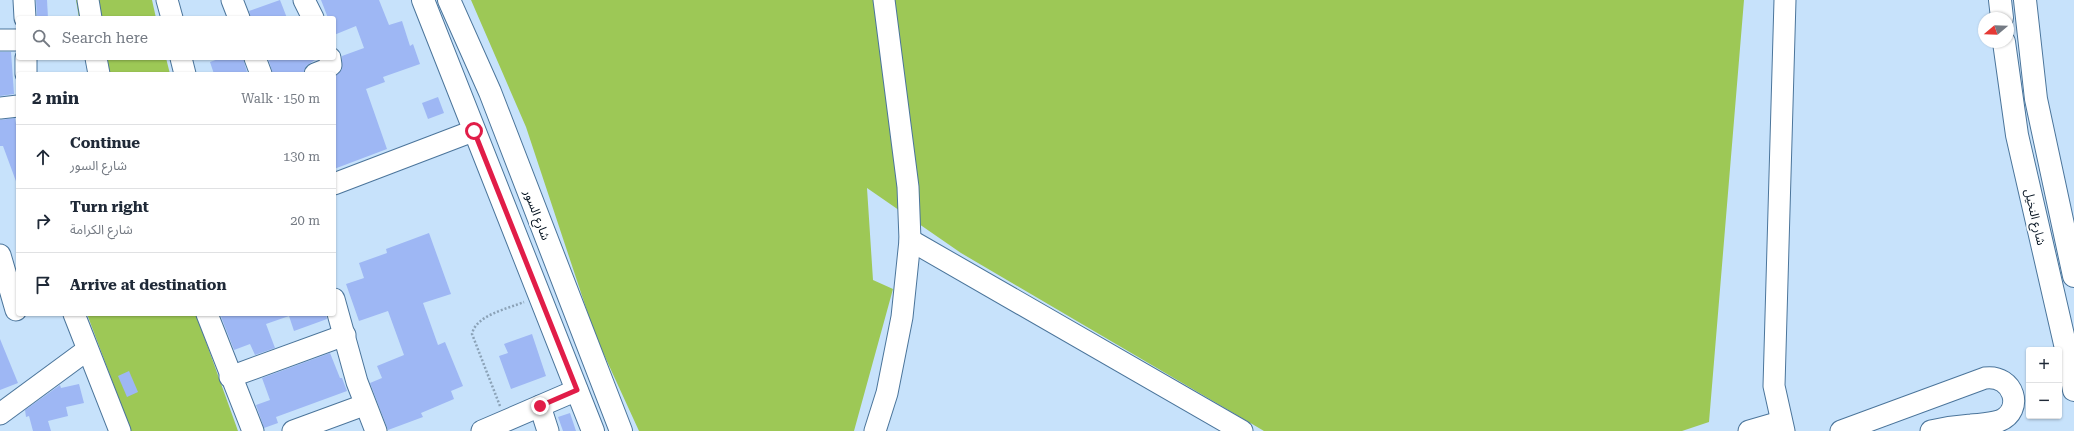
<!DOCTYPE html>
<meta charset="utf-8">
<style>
body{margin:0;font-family:"Roboto Serif","Noto Sans Arabic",serif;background:#f6f6f7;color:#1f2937}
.controls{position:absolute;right:12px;bottom:12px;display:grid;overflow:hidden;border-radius:4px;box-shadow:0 1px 3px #0004}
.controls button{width:36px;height:36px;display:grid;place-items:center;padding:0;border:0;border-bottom:1px solid #e0e1e3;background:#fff;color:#1f2937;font:20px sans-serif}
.compass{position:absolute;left:1978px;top:12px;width:36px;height:36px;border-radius:50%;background:#fff;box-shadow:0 1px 3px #0004;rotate:251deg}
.stop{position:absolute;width:12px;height:12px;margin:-9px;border:3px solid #e11d48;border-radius:50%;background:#fff}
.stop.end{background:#e11d48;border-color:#fff;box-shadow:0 1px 4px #0008}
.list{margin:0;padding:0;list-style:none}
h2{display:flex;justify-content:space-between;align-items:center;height:52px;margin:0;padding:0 16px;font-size:17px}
h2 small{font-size:13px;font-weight:400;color:#747a83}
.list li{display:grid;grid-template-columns:26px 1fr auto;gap:12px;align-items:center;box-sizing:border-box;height:64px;padding:0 16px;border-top:1px solid #e0e1e3}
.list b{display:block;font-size:15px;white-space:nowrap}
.list p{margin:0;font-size:13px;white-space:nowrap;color:#747a83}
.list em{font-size:13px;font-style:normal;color:#747a83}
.icon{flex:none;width:22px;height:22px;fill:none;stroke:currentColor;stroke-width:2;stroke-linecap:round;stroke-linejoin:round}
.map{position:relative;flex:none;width:2074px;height:431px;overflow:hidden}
.search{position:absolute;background:#fff;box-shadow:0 1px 3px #0004;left:16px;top:16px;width:320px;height:44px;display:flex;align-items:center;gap:10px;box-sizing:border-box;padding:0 14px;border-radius:4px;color:#747a83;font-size:15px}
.panel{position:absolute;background:#fff;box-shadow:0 1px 3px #0004;left:16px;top:72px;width:320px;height:244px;border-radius:4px}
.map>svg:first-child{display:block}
.green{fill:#9dc856}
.building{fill:#9eb7f4}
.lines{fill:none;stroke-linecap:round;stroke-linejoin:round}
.minor-casing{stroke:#4b759b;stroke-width:23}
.major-casing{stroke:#4b759b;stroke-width:24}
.path{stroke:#8ba2b7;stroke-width:2.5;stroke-dasharray:2 2;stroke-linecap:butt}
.minor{stroke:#fff;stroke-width:21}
.major{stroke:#fff;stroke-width:22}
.route{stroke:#e11d48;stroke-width:5}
.labels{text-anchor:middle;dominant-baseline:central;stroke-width:4;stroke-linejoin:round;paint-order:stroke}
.street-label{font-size:12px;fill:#02101e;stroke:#fff}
</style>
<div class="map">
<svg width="2074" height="431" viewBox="0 0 2074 431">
<rect width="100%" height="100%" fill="#c7e2fb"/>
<g class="green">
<polygon points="76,0 152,0 156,18 79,18"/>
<polygon points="471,0 1744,0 1709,422 1682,431 1264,431 961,253 867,188 873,280 893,289 854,431 639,431 595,335 526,127"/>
<polygon points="86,58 166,58 170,74 89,74"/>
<polygon points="87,314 196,314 238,431 131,431"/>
</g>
<g class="building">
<polygon points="36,0 47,0 48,18 37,18"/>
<polygon points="280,0 287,18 251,18 249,11"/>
<polygon points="321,0 379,0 389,25 402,21 410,46 413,44 420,64 383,77 385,82 366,89 387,149 334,169 334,78 342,69 342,56 364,48 356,26 334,35 334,18 328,18"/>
<polygon points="0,52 11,52 14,94 0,96"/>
<polygon points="221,58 243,58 247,72 240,74 214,74 210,62"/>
<polygon points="268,58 318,58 306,66 303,74 273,74"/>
<polygon points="438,97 444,113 428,119 422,103"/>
<polygon points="15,118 18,135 17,184 3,146 0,146 0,120"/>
<polygon points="429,233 451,294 423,303 438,345 445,342 463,386 451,391 454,399 421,413 423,417 388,430 370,383 382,378 377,366 404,355 388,311 359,321 346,284 364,278 359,263 387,253 386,249"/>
<polygon points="220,314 326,314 327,319 294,331 289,316 266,324 275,348 255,355 250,344 234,350"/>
<polygon points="532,334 546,376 511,389 499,356 508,353 504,344"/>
<polygon points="0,339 18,383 0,390"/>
<polygon points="330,353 340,378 342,378 347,391 276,417 278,423 264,428 256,405 270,400 262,378"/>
<polygon points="129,371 138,392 127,397 118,376"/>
<polygon points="79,384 84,403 66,407 68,416 48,421 51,431 33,431 29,416 26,417 25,410 60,385 61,388"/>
<polygon points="570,413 576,431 563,431 558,417"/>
</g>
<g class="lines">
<defs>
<g id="minor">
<polyline points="24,0 25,18"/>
<polyline points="88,0 91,18"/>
<polyline points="167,0 172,18"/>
<polyline points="232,0 239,18"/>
<polyline points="304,0 313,18"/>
<polyline points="0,40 18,40"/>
<polyline points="26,58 26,74"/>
<polyline points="96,58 99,74"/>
<polyline points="181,58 185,74"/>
<polyline points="255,58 261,74"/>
<polyline points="315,74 325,70 331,65 330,58"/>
<polyline points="0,108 18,106"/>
<polyline points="334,184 473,131"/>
<polyline points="910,240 1242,431"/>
<polyline points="0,255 16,310"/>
<polyline points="334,299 357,382 376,431"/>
<polyline points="74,314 120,431"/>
<polyline points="207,314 253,431"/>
<polyline points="230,377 345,335"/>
<polyline points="540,406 548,431"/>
<polyline points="0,414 87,350"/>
<polyline points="293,431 364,405"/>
<polyline points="482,431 577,390"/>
<polyline points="875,431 887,393 902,317 910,240 908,187 884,0"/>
<polyline points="1749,431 1780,422"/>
<polyline points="1784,431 1774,386 1785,0"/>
<path d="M1841,431L1985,378C2014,374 2025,411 1999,421C1990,424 1980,424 1971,425C1957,426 1944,428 1931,431"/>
</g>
<g id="major">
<polyline points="423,0 593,431"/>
<polyline points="449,0 490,92 621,431"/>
<polyline points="2000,0 2002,18"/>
<polyline points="2025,0 2036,99 2074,276"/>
<polyline points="2004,42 2017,135 2068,357 2074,390"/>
</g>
</defs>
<use href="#minor" class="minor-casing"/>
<use href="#major" class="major-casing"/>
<path class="path" d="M500,406L472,334C476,315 507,309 524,302"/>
<use href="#minor" class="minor"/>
<use href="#major" class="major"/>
</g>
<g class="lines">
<polyline class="route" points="474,131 577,390 540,406"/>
</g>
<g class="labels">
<g class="street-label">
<text transform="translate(537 215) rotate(69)">شارع السور</text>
<text transform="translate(2035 217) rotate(77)">شارع النخيل</text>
</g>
</g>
</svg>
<div class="controls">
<button>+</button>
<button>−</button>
</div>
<svg class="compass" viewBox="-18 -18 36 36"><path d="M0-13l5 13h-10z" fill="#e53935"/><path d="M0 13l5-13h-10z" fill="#747a83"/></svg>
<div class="stop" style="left:474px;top:131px"></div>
<div class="stop end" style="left:540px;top:406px"></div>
<div class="search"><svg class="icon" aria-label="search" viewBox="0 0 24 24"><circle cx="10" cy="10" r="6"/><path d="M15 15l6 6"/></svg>Search here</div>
<section class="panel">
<h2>2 min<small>Walk · 150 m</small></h2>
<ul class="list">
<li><svg class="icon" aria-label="ahead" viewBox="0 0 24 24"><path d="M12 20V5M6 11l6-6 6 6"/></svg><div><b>Continue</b><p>شارع السور</p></div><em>130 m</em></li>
<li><svg class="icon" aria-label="right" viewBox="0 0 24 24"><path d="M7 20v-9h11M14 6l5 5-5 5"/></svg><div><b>Turn right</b><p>شارع الكرامة</p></div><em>20 m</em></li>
<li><svg class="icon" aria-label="arrive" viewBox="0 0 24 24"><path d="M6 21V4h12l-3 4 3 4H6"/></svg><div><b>Arrive at destination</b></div></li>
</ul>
</section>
</div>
